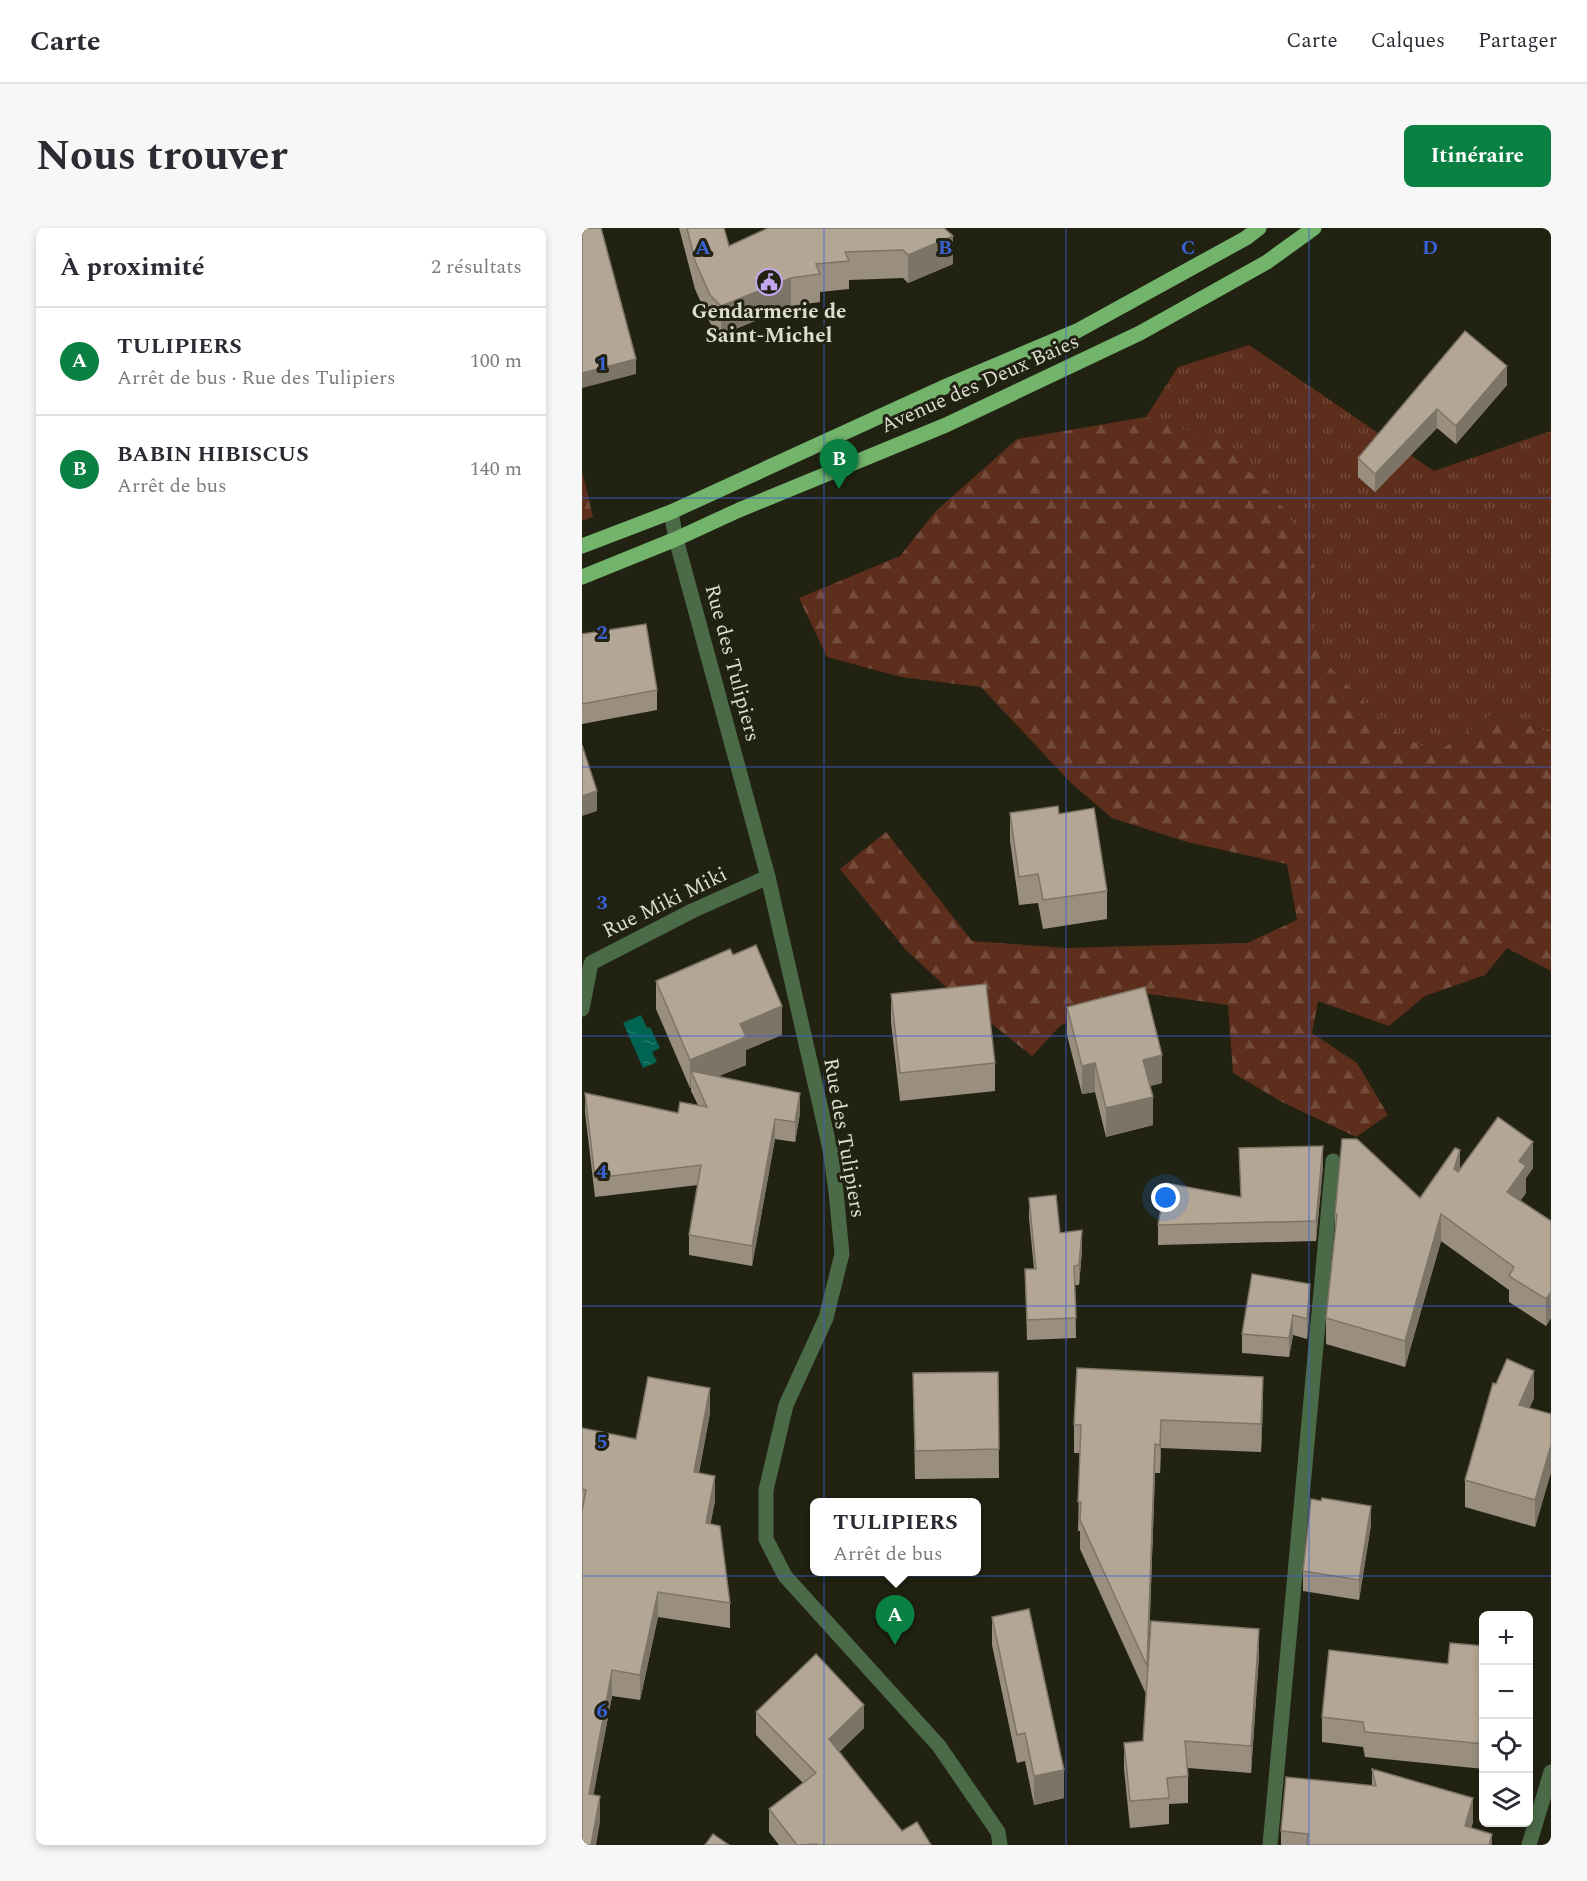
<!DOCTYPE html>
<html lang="fr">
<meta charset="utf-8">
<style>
body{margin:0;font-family:Spectral,serif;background:#f7f7f7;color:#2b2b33}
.controls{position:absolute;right:18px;bottom:18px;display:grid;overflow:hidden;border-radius:9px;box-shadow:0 3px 9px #0003}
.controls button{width:54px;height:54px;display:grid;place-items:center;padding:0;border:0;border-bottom:2px solid #e1e1e2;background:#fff;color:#2b2b33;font:30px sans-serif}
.you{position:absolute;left:584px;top:970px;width:21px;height:21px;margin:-15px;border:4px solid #fff;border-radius:50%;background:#1a73e8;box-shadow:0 0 0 9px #1a73e833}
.badge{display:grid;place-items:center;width:39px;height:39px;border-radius:50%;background:#0b8043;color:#fff;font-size:20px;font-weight:700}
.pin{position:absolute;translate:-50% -50px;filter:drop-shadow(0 2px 3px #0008)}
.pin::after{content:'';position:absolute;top:32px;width:21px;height:18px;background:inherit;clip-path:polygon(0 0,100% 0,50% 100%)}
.popup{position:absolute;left:228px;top:1270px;width:171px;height:78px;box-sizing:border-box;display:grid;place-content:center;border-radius:9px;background:#fff;filter:drop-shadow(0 2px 4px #0005);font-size:20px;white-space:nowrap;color:#7c7c81}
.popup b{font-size:22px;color:#2b2b33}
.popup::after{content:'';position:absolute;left:50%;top:100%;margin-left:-12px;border:12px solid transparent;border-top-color:#fff}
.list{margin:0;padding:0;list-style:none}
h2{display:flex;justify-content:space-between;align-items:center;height:78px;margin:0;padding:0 24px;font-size:26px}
h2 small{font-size:20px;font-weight:400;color:#7c7c81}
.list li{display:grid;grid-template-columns:39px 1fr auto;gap:18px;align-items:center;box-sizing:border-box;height:108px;padding:0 24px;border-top:2px solid #e1e1e2}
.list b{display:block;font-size:22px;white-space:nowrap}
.list p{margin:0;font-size:20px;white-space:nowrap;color:#7c7c81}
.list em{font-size:20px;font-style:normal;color:#7c7c81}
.icon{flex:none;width:33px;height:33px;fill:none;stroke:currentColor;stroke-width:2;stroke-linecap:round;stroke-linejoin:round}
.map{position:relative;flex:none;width:969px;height:1617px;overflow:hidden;border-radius:9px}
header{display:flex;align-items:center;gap:36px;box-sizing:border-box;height:84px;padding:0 30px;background:#fff;border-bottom:2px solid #e1e1e2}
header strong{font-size:28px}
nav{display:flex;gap:33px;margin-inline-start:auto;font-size:21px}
.intro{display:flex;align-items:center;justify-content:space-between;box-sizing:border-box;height:144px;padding:0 36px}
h1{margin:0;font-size:42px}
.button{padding:15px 27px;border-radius:9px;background:#0b8043;color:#fff;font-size:21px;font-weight:700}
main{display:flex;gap:36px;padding:0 36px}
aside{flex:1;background:#fff;border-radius:9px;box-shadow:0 3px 9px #0003}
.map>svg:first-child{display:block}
.grass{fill:url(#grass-tufts)}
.forest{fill:url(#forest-firs)}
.water{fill:url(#water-ripples)}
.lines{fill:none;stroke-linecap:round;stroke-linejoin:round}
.minor{stroke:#4b6a48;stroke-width:15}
.major{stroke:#72b46b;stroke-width:15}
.wall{fill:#9a8f7f}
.shaded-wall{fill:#7d7468}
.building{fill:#b3a694;stroke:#7d7468;stroke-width:1.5}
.grid{fill:none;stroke:#3a63d7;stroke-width:1.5;stroke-opacity:0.55}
.labels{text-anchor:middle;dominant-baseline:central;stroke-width:6;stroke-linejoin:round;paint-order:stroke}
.poi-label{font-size:21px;font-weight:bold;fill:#dbdbd0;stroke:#222212}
.street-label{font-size:21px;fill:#dbdbd0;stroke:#222212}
.grid-label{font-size:20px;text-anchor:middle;font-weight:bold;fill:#3a63d7;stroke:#222212;stroke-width:6;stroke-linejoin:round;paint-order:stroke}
</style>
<header>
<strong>Carte</strong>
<nav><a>Carte</a><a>Calques</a><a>Partager</a></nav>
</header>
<div class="intro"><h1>Nous trouver</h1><a class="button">Itinéraire</a></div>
<main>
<aside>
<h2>À proximité<small>2 résultats</small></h2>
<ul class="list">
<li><span class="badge">A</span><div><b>TULIPIERS</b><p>Arrêt de bus · Rue des Tulipiers</p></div><em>100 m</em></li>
<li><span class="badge">B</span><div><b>BABIN HIBISCUS</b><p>Arrêt de bus</p></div><em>140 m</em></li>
</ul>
</aside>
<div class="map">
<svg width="969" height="1617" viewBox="0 0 969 1617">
<defs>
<pattern id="grass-tufts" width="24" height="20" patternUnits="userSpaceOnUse" patternTransform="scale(1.5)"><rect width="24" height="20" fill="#5d2e1b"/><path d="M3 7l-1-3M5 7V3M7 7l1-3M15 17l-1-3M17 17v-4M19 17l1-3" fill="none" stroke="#744c3b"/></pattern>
<pattern id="forest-firs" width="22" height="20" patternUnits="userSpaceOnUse" patternTransform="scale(1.5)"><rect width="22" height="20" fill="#5d2e1b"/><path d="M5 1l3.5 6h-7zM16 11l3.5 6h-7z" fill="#744c3b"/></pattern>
<pattern id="water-ripples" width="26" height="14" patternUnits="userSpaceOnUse" patternTransform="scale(1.5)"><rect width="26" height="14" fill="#006453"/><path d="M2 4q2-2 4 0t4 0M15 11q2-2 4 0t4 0" fill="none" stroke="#257a6b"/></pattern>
</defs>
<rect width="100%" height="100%" fill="#222212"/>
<polygon class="grass" points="667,117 852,243 969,203 969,505 913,485 853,526 806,499 745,436 726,406 736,348 564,189 596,139"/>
<g class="forest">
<polygon points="564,189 639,213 706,285 736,348 726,406 745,436 806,499 853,526 913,485 969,505 969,743 925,720 903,747 843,768 807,798 736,773 730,805 775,835 806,887 774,909 700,874 651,845 646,777 546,763 478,798 450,828 364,759 323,721 258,641 304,604 390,713 483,720 665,715 715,692 705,636 605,614 530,590 488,554 399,459 319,449 245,429 217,370 318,328 353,284 435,211"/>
<polygon points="0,243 11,289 0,293"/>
</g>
<polygon class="water" points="59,787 65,800 68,799 78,820 70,824 75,834 61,840 41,795"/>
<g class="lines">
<g class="minor">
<polyline points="89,284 94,311 186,649 248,921 254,964 260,1026 244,1090 204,1177 184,1262 184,1311 203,1348 357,1518 416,1604 418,1617"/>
<polyline points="0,781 9,735 110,683 186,649"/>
<polyline points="688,1617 751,933"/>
<polyline points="947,1617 969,1544"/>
</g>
<g class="major">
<polyline points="0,318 89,284 360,160 495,103 664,10 677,0"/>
<polyline points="0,349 94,311 157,282 364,197 558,105 685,34 732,0"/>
</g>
</g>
<g class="wall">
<polygon points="97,0 142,0 147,18 362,0 371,36 326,55 321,50 267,52 267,61 238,64 238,74 209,78 139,107 128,95 113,61"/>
<polygon points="883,103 925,157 874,216 855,200 793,264 776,249 776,230"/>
<polygon points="0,406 75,462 75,482 0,496"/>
<polygon points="428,585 477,586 525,663 525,691 461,701 456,675 437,677 428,613"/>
<polygon points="151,727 200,807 164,822 164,837 136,848 218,885 213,914 193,911 170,1038 107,1027 107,1007 116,957 13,969 3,884 3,865 96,885 116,877 109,863 109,860 108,860 74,781 74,753"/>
<polygon points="309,766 413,835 413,863 318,873 309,794"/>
<polygon points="485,779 580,855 568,858 571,897 524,909 513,864 500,866 485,807"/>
<polygon points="741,938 734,1013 576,1017 576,997 658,969"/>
<polygon points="951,940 944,950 944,965 938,973 969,993 969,1090 964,1098 927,1074 927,1062 859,1013 823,1139 744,1116 744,1090 753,1004 753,986 838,970 878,942"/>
<polygon points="447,970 478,1005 500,1022 497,1057 493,1057 494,1110 445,1112 443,1041 452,1041 447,990"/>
<polygon points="728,1076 725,1111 711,1107 707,1129 660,1125 660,1106"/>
<polygon points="416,1144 417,1250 333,1251 331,1145"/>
<polygon points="952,1170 947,1180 969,1186 969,1244 953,1299 883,1279 883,1252"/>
<polygon points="681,1177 679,1224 579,1220 578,1245 573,1245 566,1446 677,1427 669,1545 606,1540 606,1575 587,1576 587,1596 548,1600 542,1541 542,1515 561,1513 564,1466 498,1321 498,1303 496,1303 498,1225 492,1225 492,1197"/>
<polygon points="128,1185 117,1245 133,1273 128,1296 148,1375 148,1400 76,1389 58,1472 30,1468 11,1567 18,1594 0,1617 0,1200 54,1211"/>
<polygon points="789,1297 777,1372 721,1363 721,1343"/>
<polygon points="410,1389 482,1570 452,1577 443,1533 435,1535 410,1417"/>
<polygon points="902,1418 902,1541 783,1529 781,1519 740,1514 740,1489 866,1436"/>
<polygon points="174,1484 282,1500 257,1524 320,1603 349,1617 197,1617 187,1604 187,1581 221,1555 174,1507"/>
<polygon points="790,1541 891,1594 889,1600 910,1617 699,1617 699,1603 790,1558"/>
</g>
<g class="shaded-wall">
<polygon points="371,8 371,36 326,55 326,27"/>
<polygon points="209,50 209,78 139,107 139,78"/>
<polygon points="54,131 54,146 0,160 0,145"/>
<polygon points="925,138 925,157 874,216 874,198"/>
<polygon points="855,181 855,200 793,264 793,246"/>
<polygon points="15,563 15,583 0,588 0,568"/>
<polygon points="200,778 200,807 164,822 164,837 116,857 109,843 109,860 108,860 108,832 158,796"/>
<polygon points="580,827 580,855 561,860 561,832"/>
<polygon points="513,835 513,864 500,866 500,838"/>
<polygon points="218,865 218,885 213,914 213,894"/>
<polygon points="571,869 571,897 524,909 524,880"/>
<polygon points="193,891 193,911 170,1038 170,1018"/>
<polygon points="951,914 951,940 944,950 944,965 925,991 925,964 937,933"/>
<polygon points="741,918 741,938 734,1013 734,993"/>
<polygon points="878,922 878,949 872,941"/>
<polygon points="859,986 859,1013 823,1139 823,1113"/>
<polygon points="500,1002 500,1022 497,1057 497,1037"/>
<polygon points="728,1056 728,1076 725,1111 725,1091"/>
<polygon points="969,1064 969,1090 964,1098 964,1071"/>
<polygon points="711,1087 711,1107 707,1129 707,1110"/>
<polygon points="952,1143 952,1170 937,1204 937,1177"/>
<polygon points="681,1149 681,1177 679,1224 679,1196"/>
<polygon points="128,1160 128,1185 112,1269 112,1244"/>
<polygon points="579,1192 579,1220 578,1245 578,1217"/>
<polygon points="573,1216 573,1245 565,1467 565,1438"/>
<polygon points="969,1217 969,1244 953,1299 953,1272"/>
<polygon points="133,1248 133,1273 124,1321 124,1295"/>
<polygon points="789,1278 789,1297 777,1372 777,1352"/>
<polygon points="76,1364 76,1389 58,1472 58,1447"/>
<polygon points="677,1401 677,1427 669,1545 669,1518"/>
<polygon points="30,1442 30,1468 7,1591 7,1566"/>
<polygon points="282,1477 282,1500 247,1534 247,1511"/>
<polygon points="482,1542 482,1570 452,1577 452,1548"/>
<polygon points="18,1568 18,1594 14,1617 9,1617"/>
<polygon points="891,1570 891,1594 885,1617 883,1598"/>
<polygon points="910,1606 910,1617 907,1617"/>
</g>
<g class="building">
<polygon points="0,0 19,0 54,131 0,145"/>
<polygon points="105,0 142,0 147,18 186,0 362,0 371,8 326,27 321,22 263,24 267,33 234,36 238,46 209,50 139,78 128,67 113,33"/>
<polygon points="883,103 925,138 874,198 855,181 793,246 776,230"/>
<polygon points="64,396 75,462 0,476 0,406"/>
<polygon points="0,517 15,563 0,568"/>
<polygon points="476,578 477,586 512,580 525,663 461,672 456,646 437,649 428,585"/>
<polygon points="174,717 200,778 158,796 164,809 108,832 74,753 148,721 151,727"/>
<polygon points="404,756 413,835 318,845 309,766"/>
<polygon points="563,759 580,827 561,832 571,869 524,880 513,835 500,838 485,779"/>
<polygon points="109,843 218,865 213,894 193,891 170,1018 107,1007 119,937 13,950 3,865 96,885 98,874 125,879"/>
<polygon points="916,889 951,914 937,933 944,938 925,964 969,993 969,1064 964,1071 927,1048 932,1039 859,986 823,1113 744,1090 755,986 753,986 760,911 775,911 838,970 873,920 878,922 872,941 876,944"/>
<polygon points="741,918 734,993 576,997 584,955 659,969 657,920"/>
<polygon points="474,967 478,1005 500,1002 497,1037 492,1038 494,1090 445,1092 443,1041 454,1041 447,970"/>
<polygon points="670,1046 728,1056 725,1091 711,1087 707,1110 660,1106"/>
<polygon points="925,1131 952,1143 937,1177 969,1186 969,1217 953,1272 883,1252 911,1155 914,1156"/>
<polygon points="495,1140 681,1149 679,1196 579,1192 578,1217 573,1216 565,1438 498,1292 499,1274 496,1274 499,1197 492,1197"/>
<polygon points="416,1144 417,1221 333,1223 331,1145"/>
<polygon points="66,1149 128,1160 112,1244 133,1248 124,1295 138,1298 148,1375 76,1364 58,1447 30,1442 7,1566 18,1568 9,1617 0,1617 0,1283 4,1262 0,1261 0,1200 54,1211"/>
<polygon points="740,1270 789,1278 777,1352 721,1343 729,1271 739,1273"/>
<polygon points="447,1381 482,1542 452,1548 443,1505 435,1507 410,1389"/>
<polygon points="569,1393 677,1401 669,1518 603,1513 606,1548 585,1550 587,1570 548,1573 542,1515 561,1513"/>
<polygon points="868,1415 902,1418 902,1516 783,1504 781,1494 740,1489 747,1422 866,1436"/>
<polygon points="234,1426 282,1477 247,1511 320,1603 335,1594 349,1617 235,1617 235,1616 215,1617 187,1581 234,1545 174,1484"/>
<polygon points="790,1541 891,1570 883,1598 910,1606 907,1617 725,1617 726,1606 699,1603 704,1549 794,1558"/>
<polygon points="131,1606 147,1617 123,1617"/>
</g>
<path class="grid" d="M242,0V1617M484,0V1617M727,0V1617M0,270H969M0,539H969M0,808H969M0,1078H969M0,1348H969"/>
<defs>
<symbol id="civic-ring" viewBox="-11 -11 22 22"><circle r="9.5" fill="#222212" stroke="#c4a7f1" stroke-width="1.5"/><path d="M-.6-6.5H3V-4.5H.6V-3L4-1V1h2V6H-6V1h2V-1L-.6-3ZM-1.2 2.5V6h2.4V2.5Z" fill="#c4a7f1"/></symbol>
</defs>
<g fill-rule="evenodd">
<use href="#civic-ring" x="172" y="39" width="30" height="30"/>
</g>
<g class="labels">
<g class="poi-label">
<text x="187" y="84">Gendarmerie de<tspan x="187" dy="24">Saint-Michel</tspan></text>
</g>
<g class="street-label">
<text transform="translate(398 156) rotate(-24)">Avenue des Deux Baies</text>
<text transform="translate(150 435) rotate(75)">Rue des Tulipiers</text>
<text transform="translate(83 675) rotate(-26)">Rue Miki Miki</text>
<text transform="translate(262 910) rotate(80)">Rue des Tulipiers</text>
</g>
</g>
<g class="grid-label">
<text x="121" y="26">A</text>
<text x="363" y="26">B</text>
<text x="606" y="26">C</text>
<text x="848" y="26">D</text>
<text x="20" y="142">1</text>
<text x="20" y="411">2</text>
<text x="20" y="681">3</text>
<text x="20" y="950">4</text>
<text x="20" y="1220">5</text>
<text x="20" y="1489">6</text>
</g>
</svg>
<div class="controls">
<button>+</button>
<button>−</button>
<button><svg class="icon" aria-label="locate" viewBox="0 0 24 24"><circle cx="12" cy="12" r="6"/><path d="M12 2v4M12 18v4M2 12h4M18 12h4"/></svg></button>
<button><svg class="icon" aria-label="layers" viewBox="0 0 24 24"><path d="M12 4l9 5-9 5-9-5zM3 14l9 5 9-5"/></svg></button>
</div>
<div class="you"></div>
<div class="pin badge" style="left:313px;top:1417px">A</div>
<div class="popup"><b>TULIPIERS</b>Arrêt de bus</div>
<div class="pin badge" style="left:257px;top:261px">B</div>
</div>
</main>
